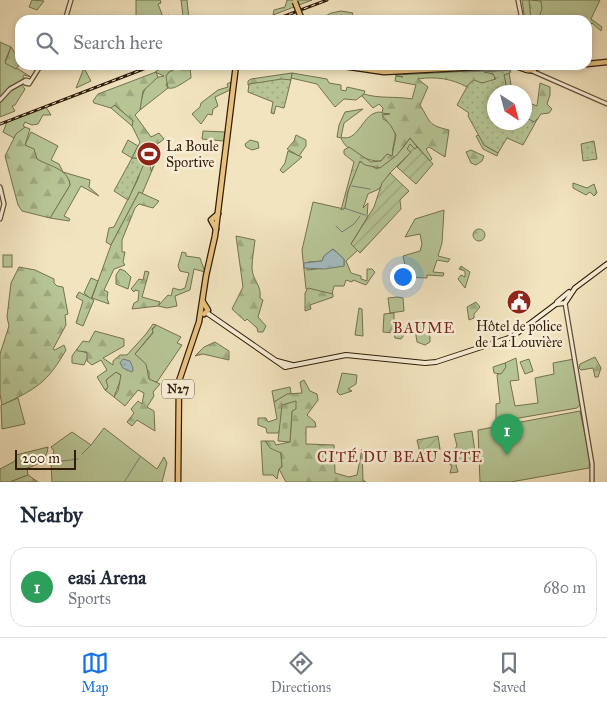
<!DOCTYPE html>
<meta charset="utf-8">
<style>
body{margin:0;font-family:"IM FELL Great Primer",serif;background:#f6f6f7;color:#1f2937}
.compass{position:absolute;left:487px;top:85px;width:45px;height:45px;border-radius:50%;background:#fff;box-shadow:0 2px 8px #0003;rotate:144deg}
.scale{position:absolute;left:15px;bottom:12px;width:61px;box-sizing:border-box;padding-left:5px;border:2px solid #311e0a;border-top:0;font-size:14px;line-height:18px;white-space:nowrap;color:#311e0a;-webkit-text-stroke:4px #f7edd5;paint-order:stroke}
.you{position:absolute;left:402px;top:276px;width:18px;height:18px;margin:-12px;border:4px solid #fff;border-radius:50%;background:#1a73e8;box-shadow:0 0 0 8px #1a73e833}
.badge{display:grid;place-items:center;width:32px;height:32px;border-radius:50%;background:#1a73e8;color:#fff;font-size:16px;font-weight:700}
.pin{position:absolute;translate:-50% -41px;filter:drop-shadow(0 1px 2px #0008)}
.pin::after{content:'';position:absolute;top:26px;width:18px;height:15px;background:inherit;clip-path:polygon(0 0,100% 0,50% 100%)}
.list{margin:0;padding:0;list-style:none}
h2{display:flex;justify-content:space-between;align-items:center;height:65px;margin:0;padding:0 20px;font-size:21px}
h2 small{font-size:16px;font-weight:400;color:#747a83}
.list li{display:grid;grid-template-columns:32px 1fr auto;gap:15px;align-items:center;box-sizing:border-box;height:80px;margin:0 10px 10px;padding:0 10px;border:1px solid #e0e1e3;border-radius:15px}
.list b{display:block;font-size:19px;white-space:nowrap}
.list p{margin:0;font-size:16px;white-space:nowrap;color:#747a83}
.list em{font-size:16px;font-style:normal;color:#747a83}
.icon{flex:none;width:28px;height:28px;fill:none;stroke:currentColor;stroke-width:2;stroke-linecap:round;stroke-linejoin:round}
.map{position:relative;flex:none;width:607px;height:482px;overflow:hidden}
.search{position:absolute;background:#fff;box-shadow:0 2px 8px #0003;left:15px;right:15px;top:15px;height:55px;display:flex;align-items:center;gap:12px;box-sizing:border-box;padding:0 18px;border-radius:15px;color:#747a83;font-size:19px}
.sheet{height:155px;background:#fff}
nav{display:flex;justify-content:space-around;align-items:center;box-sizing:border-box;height:70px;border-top:1px solid #e0e1e3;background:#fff;font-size:14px;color:#747a83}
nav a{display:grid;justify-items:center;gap:2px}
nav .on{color:#1a73e8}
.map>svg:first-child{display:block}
.grass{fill:#b7c595;stroke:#747250;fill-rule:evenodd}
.forest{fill:url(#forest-firs);stroke:#747250}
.cemetery{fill:url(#cemetery-stones);stroke:#747250}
.park{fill:url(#park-dots);stroke:#747250}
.garden{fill:url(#garden-furrows);stroke:#747250}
.water{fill:url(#water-ripples);stroke:#757c76}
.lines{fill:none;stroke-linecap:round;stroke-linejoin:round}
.stream{stroke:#757c76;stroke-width:1}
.tertiary-casing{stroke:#615037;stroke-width:5.5}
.secondary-casing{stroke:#311e0a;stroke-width:6}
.primary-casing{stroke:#311e0a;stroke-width:7}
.tertiary{stroke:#f7edd5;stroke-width:3}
.secondary{stroke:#f7edd5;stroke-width:4}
.primary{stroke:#e9c280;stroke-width:4.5}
.rail-casing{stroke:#311e0a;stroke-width:3}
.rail{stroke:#f7edd5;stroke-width:1;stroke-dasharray:4;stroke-linecap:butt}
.primary-bridge-casing{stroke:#311e0a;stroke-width:7;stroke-linecap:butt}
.primary-bridge{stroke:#e9c280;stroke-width:4.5}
.labels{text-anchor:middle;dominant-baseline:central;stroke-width:5;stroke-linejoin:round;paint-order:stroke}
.shield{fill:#f7edd5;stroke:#6c5c47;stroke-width:1}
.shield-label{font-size:12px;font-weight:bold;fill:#311e0a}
.poi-label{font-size:14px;fill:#311e0a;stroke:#f7edd5;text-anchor:start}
.neighbourhood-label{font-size:15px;letter-spacing:1px;fill:#7a1f14;stroke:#f7edd5}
</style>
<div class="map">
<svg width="607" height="482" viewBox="0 0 607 482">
<defs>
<pattern id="forest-firs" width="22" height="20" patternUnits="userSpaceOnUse" patternTransform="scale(1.25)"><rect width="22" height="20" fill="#b7c595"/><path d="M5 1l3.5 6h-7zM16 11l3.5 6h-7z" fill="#9ea97f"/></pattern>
<pattern id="cemetery-stones" width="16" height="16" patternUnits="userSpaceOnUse" patternTransform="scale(1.25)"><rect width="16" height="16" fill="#b7c595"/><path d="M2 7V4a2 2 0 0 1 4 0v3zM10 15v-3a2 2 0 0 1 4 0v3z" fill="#9ea97f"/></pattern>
<pattern id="park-dots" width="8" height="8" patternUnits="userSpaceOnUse" patternTransform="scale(1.25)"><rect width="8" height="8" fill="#b7c595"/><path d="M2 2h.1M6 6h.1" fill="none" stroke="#9ea97f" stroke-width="1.8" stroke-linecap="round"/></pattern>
<pattern id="garden-furrows" width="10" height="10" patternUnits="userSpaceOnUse" patternTransform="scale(1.25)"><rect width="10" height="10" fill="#b7c595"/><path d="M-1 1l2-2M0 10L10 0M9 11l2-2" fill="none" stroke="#9ea97f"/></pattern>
<pattern id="water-ripples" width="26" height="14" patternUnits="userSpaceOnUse" patternTransform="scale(1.25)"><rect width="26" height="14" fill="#a2bbbe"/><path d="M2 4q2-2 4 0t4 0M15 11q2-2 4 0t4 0" fill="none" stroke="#8ca0a2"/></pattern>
</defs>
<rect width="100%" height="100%" fill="#f2e4bf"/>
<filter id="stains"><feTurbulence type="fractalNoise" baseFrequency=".004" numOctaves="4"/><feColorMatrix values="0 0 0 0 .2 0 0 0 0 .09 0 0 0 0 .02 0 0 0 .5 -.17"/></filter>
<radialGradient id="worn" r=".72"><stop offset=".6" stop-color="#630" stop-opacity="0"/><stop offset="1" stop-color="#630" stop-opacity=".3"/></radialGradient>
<g class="grass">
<polygon points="32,0 44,1 37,10 29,7"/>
<polygon points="136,0 160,0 161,3 158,4 163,17 169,15 170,20 136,20"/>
<polygon points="181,0 187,0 189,20 173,20 183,16"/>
<polygon points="522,0 600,0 591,19 602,27 601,31 592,23 587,28 587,20 525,20"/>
<polygon points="0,42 11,47 5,61 31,77 24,75 23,77 24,81 21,84 25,89 15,105 12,106 15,111 0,117 0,100 6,92 0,98"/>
<path d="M167,65H184L175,68L166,85L168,88L140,110C141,95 146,78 164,76L155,72Z"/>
<polygon points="84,68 91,81 76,88"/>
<polygon points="292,73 327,79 329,83 341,85 341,90 346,91 347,87 365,91 364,94 356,100 344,99 335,107 317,84 291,78"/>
<polygon points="231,82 230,90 215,97 218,106 213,109 212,115 208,114 201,124 192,114 200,107 201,103 218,90 228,87 227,84"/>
<polygon points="113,104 134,121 132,126 111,108"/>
<polygon points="46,107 51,115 43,115 38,124 32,125 25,122 23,126 25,127 14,138 3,132 7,122"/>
<path d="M363,109L344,123L341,137C357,143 362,117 375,113C379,111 385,113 390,114L383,115V119C405,129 390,143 393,156L402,149L410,138L417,147L415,149L410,145L411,152L390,173L379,189L368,194L363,208L368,203L367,218L351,244L358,250L346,261L351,273L361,276V279L367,281V269H372L375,272L366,285L353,280L352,282L346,280L344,286H334L332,294L306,289L302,250L313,202L344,209L348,191L359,162H364L377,169L391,157L387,154L381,161C367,162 346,151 341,138L337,137L339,125L345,112ZM333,249L344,259V266L307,270L308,262L322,261L324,256Z"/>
<polygon points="203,131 225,132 224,141 202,139"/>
<polygon points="31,132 58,146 51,160 59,164 63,172 90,180 89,187 99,196 81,186 64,216 70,219 69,221 50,218 70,185 69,180 37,159 34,151 25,145"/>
<polygon points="479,135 484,145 498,153 497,156 483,149 476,136"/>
<polygon points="128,140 138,146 132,158 122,152"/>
<polygon points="288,151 302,157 283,173 280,170 285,163"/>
<polygon points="159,154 142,194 139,192 111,245 106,242 109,228 114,227 138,179 143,159 150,161 151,171"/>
<polygon points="444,210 442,243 438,256 450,259 448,262 437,260 433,272 444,273 443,276 427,275 427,278 404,277 407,274 403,256 420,251 422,244 420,234 405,237 415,219"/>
<polygon points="182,252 186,253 186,256 200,258 205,272 194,269 190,290 175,296 177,306 167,308 158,306 168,295 171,296 173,288 180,290 185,288 189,273 180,271 178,266"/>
<rect x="3" y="255" width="9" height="12"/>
<polygon points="91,278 98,281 91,299 84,293"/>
<polygon points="397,297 403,298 404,311 390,313 388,298"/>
<polygon points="359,308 362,309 363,336 355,335"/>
<polygon points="156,325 181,337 177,343 182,345 157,382 149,380 149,372 135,354 153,333 152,330"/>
<polygon points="77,349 89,354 84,365 72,363 72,356"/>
<polygon points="516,358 519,380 510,381 515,406 538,403 535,378 554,374 553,363 574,359 580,405 577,408 496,422 496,404 500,403 497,375 504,370 505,363"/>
<polygon points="529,359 533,371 525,374 520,362"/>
<polygon points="116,372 122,376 114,397 105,390 107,389 106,380"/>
<polygon points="290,387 291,393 274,402 272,391"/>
<polygon points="18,398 25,424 2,429 1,405"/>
<polygon points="580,411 590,458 589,468 511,482 480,482 478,430"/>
<polygon points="104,428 157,469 164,457 167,463 162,482 52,482 51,464 54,451 51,447 72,432 91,445"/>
<polygon points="472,431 476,459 457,463 456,465 458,472 450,473 452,465 450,465 449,457 457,446 454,434"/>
<polygon points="261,441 265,441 281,453 282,467 279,469 277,479 273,475 263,475"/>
<path d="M48,447C48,458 37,466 27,468L28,475L10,482H0V469L15,461L16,455Z"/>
</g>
<g class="forest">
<polygon points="287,0 312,0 299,5 295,2 294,7 273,15 274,10 285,7"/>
<polygon points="529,0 541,1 542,9 539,17 541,20 531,20"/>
<polygon points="341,11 353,13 352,16 357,20 339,18 318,20 331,13"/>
<polygon points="11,47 15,53 20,55 20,64 16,69 5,63"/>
<path d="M184,65H190L191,78C185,81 175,90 168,88L166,76L169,72Z"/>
<path d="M509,69L488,71L495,76L494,81L468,85L467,87C453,79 435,76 418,79L428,87L420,105C431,122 427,125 449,130L445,157L429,147L426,149L432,159L430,161L410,138L397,155L380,168L365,165L360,161L348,191L345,208L341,210L354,162L344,154V150L349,147L371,162L381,161L387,154L392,156L396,135L391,126L382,115L390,114L382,113L383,108L379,104L373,108L362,96L364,94C380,99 396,96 412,99L416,85L395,81L396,76L403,77L395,75Z"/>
<polygon points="156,72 158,77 143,91 140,110 135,115 151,137 159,133 164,139 155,146 146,142 146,148 144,148 144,159 132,158 140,142 132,126 133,121 115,105 111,108 94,103 93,101 98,94"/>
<polygon points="509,72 512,92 502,92 504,75"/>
<polygon points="292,73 291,80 248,85 248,81 251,79"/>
<polygon points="540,83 550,87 550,95 547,104 552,109 549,113 541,114 536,121 531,123 525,117 525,108 528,107 527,102 537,106"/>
<path d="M25,127L30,129L25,145L34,149L37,159C48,166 68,168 70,185L50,218L22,211L18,205L5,156L16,134Z"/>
<polygon points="296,135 306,140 306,146 299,156 287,149 294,141"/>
<polygon points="250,140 258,142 259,148 252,150 246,147 245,144"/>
<polygon points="471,150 484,156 482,161 476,165 471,163 466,152"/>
<polygon points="573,183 587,188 594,184 597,193 594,196 590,192 586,195 573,188"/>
<polygon points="139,192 159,201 153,208 139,204 135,208 122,240 122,252 125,252 123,262 125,265 114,269 104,290 108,292 107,298 109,304 92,298 111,245"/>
<circle cx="479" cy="235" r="6"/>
<path d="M236,236L255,240C254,249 252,259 252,268C252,280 262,285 260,298L263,300L258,317L266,326L263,332H258L257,328L247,319L245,321L232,309L243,287Z"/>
<polygon points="461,266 470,272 465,288 458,279 461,275 465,277 465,271 459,269"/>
<path d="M19,267L35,270L54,279V283L57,286L63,287L68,314L65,315L66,325L53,349L55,350L64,345L66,350C47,383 36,389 2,405L0,394V354L9,326L7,317L11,283Z"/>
<polygon points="120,269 125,271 131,277 128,289 116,284 116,275"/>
<polygon points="145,271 149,272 142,297 160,302 158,306 132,309 134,303 138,301 139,291 135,290 134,292 131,289 139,279 143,280"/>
<polygon points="308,288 333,294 333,297 310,305 311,309 305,311 305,293"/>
<polygon points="79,292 94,300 83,326 76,323 83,301 76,297"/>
<polygon points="476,302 480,307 474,314 474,318 469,320 467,307"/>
<polygon points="394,313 394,332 403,332 404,335 401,339 395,338 394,333 383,332 384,314"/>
<polygon points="420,321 430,337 430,342 425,345 417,342 414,323"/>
<polygon points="153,324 156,325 152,329 153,332 135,354 146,364 149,379 160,384 153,392 154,396 147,407 154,411 155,431 137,420 132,426 127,422 134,413 131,409 138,401 142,404 144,393 138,390 125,406 114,397 118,391 121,375 116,372 106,380 108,387 105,390 97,377 107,370 101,360 92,365 87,361 87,352 78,351 77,349 83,341 89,342 95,331 124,339 124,346 103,358 113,365 113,361 120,355 127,355 146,334"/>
<polygon points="215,342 229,351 229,360 203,354 195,356 204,347"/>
<polygon points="595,357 601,368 598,377 595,377 593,368 581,370 579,368 580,364"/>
<polygon points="505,363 506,367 501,374 494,373 493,367"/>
<polygon points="342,373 357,375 356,384 348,389 352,391 340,395 337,392"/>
<polygon points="304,380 310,391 317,394 318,400 307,415 315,422 316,427 306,427 306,444 334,445 335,473 349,477 357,475 362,449 363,480 366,482 286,482 279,469 282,467 281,453 270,448 265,441 274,441 276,445 290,442 292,410 296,401 278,433 267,433 266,428 258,425 258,418 266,418 268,422 277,419 274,402 287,394 302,393 300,382"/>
<polygon points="28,475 38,482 10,482"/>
</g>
<polygon class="cemetery" points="296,401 296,409 292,411 290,442 278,441 282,405"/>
<g class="park">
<polygon points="510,70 510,73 504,75 506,84 502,92 494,92 494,122 524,122 525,117 534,122 538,118 523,145 507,138 498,153 484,145 468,116 469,113 457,105 468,85 474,80 482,83 496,79 493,74 484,72"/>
<polygon points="282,79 291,80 284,108 276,106 274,114 271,113 273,102 248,92 249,84"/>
<polygon points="594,141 597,159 583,161 581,144"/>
<polygon points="132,158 143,159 144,164 128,200 114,191"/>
</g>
<g class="garden">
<polygon points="410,144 415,149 417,147 433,164 416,184 397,167 411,152 407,149"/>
<polygon points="390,173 409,191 400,200 401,209 360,253 351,244 374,207 382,183"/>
<polygon points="438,436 440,449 437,456 420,453 417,440"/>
</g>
<g class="water">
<polygon points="333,249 344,259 344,266 325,269 304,268 304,263 322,261 324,256"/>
<polygon points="123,359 130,361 133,368 132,372 123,368 120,363"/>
</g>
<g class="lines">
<g class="stream">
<polyline points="463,72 510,70 511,72"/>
<polyline points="352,186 370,189"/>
<polyline points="344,208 365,215"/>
<polyline points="336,226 342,232 354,224 360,216"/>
<polyline points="82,454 91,445"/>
<polyline points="55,462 78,459"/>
<polyline points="125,481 140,457"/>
</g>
<defs>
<g id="tertiary">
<polyline points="518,0 522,20"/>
<polyline points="65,20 71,0"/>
<polyline points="532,71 607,104"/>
<polyline points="25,83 29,84 41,65"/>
<polyline points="0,100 10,89 26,80 29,81"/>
<polyline points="0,187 4,204 0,219"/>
<polyline points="565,303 592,464 592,482"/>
</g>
<g id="secondary">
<polyline points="557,302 569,292"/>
<polyline points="207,313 285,367 346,355 425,363 436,362 512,337 556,304 565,303 575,288 607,264"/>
<polyline points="277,361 292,365"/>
</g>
<g id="primary">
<polyline points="587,64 607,62"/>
<path d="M336,65L384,72L513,65C522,67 532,76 537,65"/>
<polyline points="537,67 552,65"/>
<polyline points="216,229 211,220 218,214"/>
<polyline points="203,302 208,310 204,314"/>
<polyline points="178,482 179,381 199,322 206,276 215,236 236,65"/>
</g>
</defs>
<use href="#tertiary" class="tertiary-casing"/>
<use href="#secondary" class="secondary-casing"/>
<use href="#primary" class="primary-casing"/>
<use href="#tertiary" class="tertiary"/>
<use href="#secondary" class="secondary"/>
<use href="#primary" class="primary"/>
<defs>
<g id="rail">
<polyline points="274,20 327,0"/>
<polyline points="0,124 154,65"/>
</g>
</defs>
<use href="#rail" class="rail-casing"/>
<use href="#rail" class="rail"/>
<defs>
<polyline id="primary-bridge" points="295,2 302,20"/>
</defs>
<use href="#primary-bridge" class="primary-bridge-casing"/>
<use href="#primary-bridge" class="primary-bridge"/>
</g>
<defs>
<symbol id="stadium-disc" viewBox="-11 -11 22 22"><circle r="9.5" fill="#8f2418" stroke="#f7edd5"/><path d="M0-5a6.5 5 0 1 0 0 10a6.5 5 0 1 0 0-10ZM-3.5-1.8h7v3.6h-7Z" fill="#fff"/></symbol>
<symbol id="civic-disc" viewBox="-11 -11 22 22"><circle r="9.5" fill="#8f2418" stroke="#f7edd5"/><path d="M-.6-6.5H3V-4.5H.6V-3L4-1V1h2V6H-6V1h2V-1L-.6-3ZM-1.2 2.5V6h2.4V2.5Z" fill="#fff"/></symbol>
</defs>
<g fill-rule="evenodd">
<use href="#stadium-disc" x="135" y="140" width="28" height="28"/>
<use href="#civic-disc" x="505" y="288" width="28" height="28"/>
</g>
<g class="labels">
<rect class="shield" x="162" y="379.5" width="32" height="19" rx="4"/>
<g class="shield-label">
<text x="178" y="389">N27</text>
</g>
<g class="poi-label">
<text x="166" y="146">La Boule<tspan x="166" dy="16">Sportive</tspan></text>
<text x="519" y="326" text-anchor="middle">Hôtel de police<tspan x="519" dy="16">de La Louvière</tspan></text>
</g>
<g class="neighbourhood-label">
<text x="424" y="328">BAUME</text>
<text x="400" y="457">CITÉ DU BEAU SITE</text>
</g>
</g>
<rect width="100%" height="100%" filter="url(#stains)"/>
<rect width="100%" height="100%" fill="url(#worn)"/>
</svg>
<svg class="compass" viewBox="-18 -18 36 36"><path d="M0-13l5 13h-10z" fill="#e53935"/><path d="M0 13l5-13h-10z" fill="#747a83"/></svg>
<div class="scale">200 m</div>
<div class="you"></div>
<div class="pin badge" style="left:507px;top:455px;background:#2e9e5b">1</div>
<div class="search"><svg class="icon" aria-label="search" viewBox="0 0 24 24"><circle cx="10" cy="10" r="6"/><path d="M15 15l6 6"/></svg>Search here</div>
</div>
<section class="sheet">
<h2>Nearby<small></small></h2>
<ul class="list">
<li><span class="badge" style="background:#2e9e5b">1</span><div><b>easi Arena</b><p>Sports</p></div><em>680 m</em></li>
</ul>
</section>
<nav>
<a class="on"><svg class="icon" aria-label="map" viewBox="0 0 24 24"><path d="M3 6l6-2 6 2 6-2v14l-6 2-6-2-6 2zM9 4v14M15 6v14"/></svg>Map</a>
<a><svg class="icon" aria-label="directions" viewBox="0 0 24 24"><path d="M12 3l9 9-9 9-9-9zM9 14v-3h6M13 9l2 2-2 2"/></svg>Directions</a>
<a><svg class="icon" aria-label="saved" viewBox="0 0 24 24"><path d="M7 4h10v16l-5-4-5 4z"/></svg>Saved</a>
</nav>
